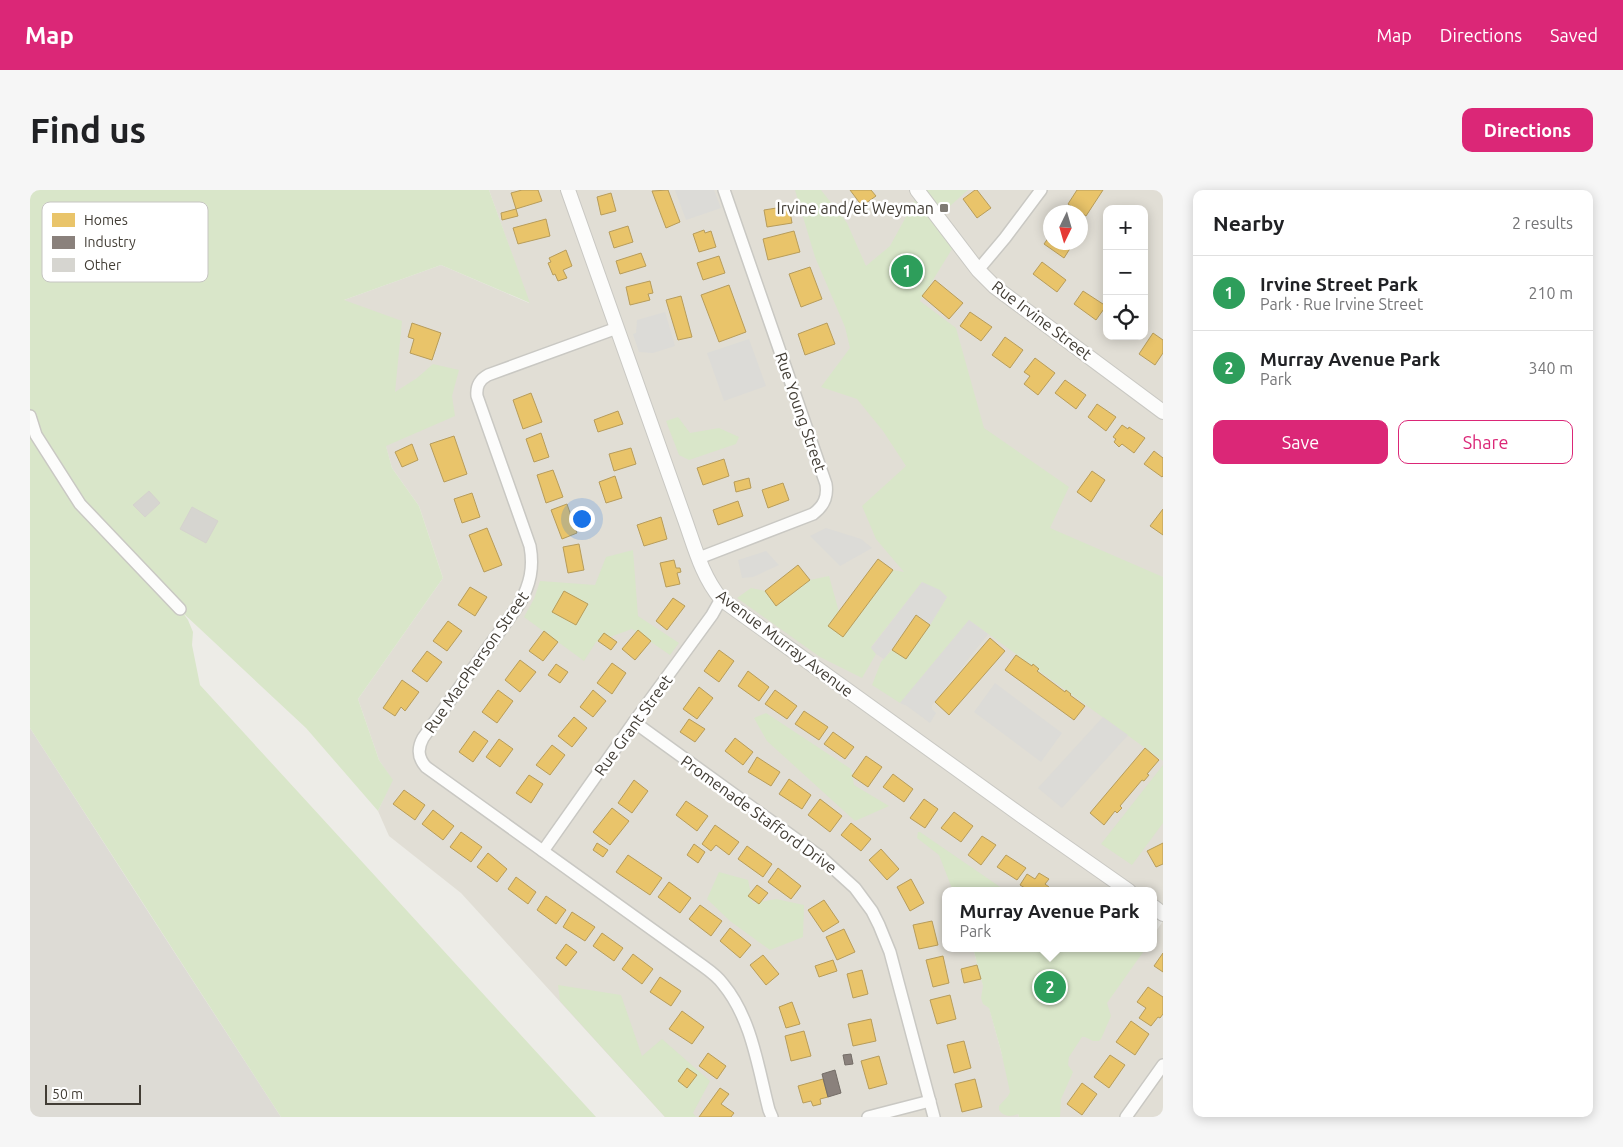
<!DOCTYPE html>
<meta charset="utf-8">
<style>
body{margin:0;font-family:Ubuntu,sans-serif;background:#f6f6f6;color:#202124}
.controls{position:absolute;right:15px;top:15px;display:grid;overflow:hidden;border-radius:10px;box-shadow:0 2px 12px #0003}
.controls button{width:45px;height:45px;display:grid;place-items:center;padding:0;border:0;border-bottom:1px solid #e0e0e0;background:#fff;color:#202124;font:25px sans-serif}
.compass{position:absolute;left:1013px;top:15px;width:45px;height:45px;border-radius:50%;background:#fff;box-shadow:0 2px 12px #0003;rotate:185deg}
.scale{position:absolute;left:15px;bottom:12px;width:96px;box-sizing:border-box;padding-left:5px;border:2px solid #423d35;border-top:0;font-size:14px;line-height:18px;white-space:nowrap;color:#423d35;-webkit-text-stroke:4px #fff;paint-order:stroke}
.you{position:absolute;left:551px;top:328px;width:18px;height:18px;margin:-12px;border:4px solid #fff;border-radius:50%;background:#1a73e8;box-shadow:0 0 0 8px #1a73e833}
.badge{display:grid;place-items:center;width:32px;height:32px;border-radius:50%;background:#db2777;color:#fff;font-size:16px;font-weight:700}
.pin{position:absolute;translate:-50% -50%;border:2px solid #fff;box-shadow:0 1px 5px #0006}
.popup{position:absolute;left:912px;top:697px;width:215px;height:65px;box-sizing:border-box;display:grid;place-content:center;border-radius:10px;background:#fff;filter:drop-shadow(0 1px 4px #0005);font-size:16px;white-space:nowrap;color:#757577}
.popup b{font-size:19px;color:#202124}
.popup::after{content:'';position:absolute;left:50%;top:100%;margin-left:-10px;border:10px solid transparent;border-top-color:#fff}
.list{margin:0;padding:0;list-style:none}
h2{display:flex;justify-content:space-between;align-items:center;height:65px;margin:0;padding:0 20px;font-size:21px}
h2 small{font-size:16px;font-weight:400;color:#757577}
.list li{display:grid;grid-template-columns:32px 1fr auto;gap:15px;align-items:center;box-sizing:border-box;height:75px;padding:0 20px;border-top:1px solid #e0e0e0}
.list b{display:block;font-size:19px;white-space:nowrap}
.list p{margin:0;font-size:16px;white-space:nowrap;color:#757577}
.list em{font-size:16px;font-style:normal;color:#757577}
.actions{display:flex;gap:10px;padding:15px 20px}
.actions a{flex:1;padding:11px 0;border:1px solid #db2777;border-radius:10px;text-align:center;font-size:18px;color:#db2777}
.actions .main{background:#db2777;color:#fff}
.icon{flex:none;width:28px;height:28px;fill:none;stroke:currentColor;stroke-width:2;stroke-linecap:round;stroke-linejoin:round}
.map{position:relative;flex:none;width:1133px;height:927px;overflow:hidden;border-radius:10px}
header{display:flex;align-items:center;gap:30px;box-sizing:border-box;height:70px;padding:0 25px;background:#db2777;color:#fff}
header strong{font-size:24px}
nav{display:flex;gap:28px;margin-inline-start:auto;font-size:18px}
.intro{display:flex;align-items:center;justify-content:space-between;box-sizing:border-box;height:120px;padding:0 30px}
h1{margin:0;font-size:35px}
.button{padding:12px 22px;border-radius:10px;background:#db2777;color:#fff;font-size:18px;font-weight:700}
main{display:flex;gap:30px;padding:0 30px}
aside{flex:1;background:#fff;border-radius:10px;box-shadow:0 2px 12px #0003}
.map>svg:first-child{display:block}
.residential{fill:#e1ded5;fill-rule:evenodd}
.industrial{fill:#dddbd5}
.green{fill:#d9e6c9}
.parking{fill:#dcdbd7}
.homes{fill:#e9c46a;stroke:#b79c5a}
.industry{fill:#8a817c;stroke:#746d67}
.building{fill:#d6d5d0;stroke:#d5d3cd}
.lines{fill:none;stroke-linecap:round;stroke-linejoin:round}
.minor-casing{stroke:#c9c8c3;stroke-width:14}
.tertiary-casing{stroke:#c9c8c3;stroke-width:16}
.minor{stroke:#fcfcfb;stroke-width:11}
.tertiary{stroke:#fcfcfb;stroke-width:14}
.poi-dot{fill:#7e7a73;stroke:#fff;stroke-width:2}
.labels{text-anchor:middle;dominant-baseline:central;stroke-width:5;stroke-linejoin:round;paint-order:stroke}
.poi-label{font-size:16px;fill:#423d35;stroke:#fff;text-anchor:end}
.street-label{font-size:16px;fill:#423d35;stroke:#fff}
.key{fill:#fff;stroke:#c6c5c2;stroke-width:1}
.key-label{font-size:14px;fill:#423d35}
</style>
<header>
<strong>Map</strong>
<nav><a>Map</a><a>Directions</a><a>Saved</a></nav>
</header>
<div class="intro"><h1>Find us</h1><a class="button">Directions</a></div>
<main>
<div class="map">
<svg width="1133" height="927" viewBox="0 0 1133 927">
<rect width="100%" height="100%" fill="#edece7"/>
<g class="residential">
<path d="M459,0H1133V724L1124,717V701H916V758H943L989,927H635L431,703L359,646L348,621L362,590L349,570L328,509L413,388L389,316L362,278L314,110L411,75L499,113ZM1077,19H1114V146H1077ZM1021,22H1050V52H1021Z"/>
<polygon points="1133,731 1133,927 994,927 1114,758 1124,758 1124,744"/>
</g>
<polygon class="industrial" points="0,538 119,723 251,927 0,927"/>
<g class="green">
<polygon points="0,0 459,0 500,113 411,75 314,110 372,131 365,202 387,188 403,174 429,180 422,206 425,226 356,256 362,278 389,316 413,388 328,509 349,570 363,590 348,621 276,538 153,423 158,430 163,442 162,455 170,495 566,927 251,927 0,538"/>
<polygon points="765,0 791,0 817,33 836,76 860,56 889,3 887,0 938,0 920,16 912,31 927,51 890,111 926,138 954,238 1039,297 1020,338 1133,387 1133,571 939,430 870,513 842,495 851,472 862,460 876,469 900,435 917,407 892,392 841,457 846,464 832,488 790,467 707,408 721,398 735,401 746,416 780,390 799,386 809,422 798,436 813,447 863,380 874,382 846,349 832,316 876,276 853,241 827,209 791,197 820,158 815,137 785,67"/>
<polygon points="648,227 660,243 689,238 709,247 706,254 659,270 649,265 636,231"/>
<polygon points="603,360 608,426 649,453 640,465 602,439 566,452 554,471 494,427 504,409 510,391 565,395 576,367"/>
<polygon points="736,523 821,579 824,595 859,616 825,631 737,551 724,528"/>
<polygon points="1133,575 1133,633 1102,675 1071,654"/>
<polygon points="888,642 890,642 976,701 923,701 909,665 887,648"/>
<polygon points="689,682 718,690 723,713 746,709 774,715 773,747 740,760 700,731 677,709"/>
<path d="M943,758H1116L1077,813L1081,826L1071,849L1069,851H1063L1055,847H1052L1039,867L1038,875L1043,882L1031,909L1030,927H989L988,924C980,927 974,927 969,920V916L978,906L980,902L971,861L959,818L953,814L951,808L953,796Z"/>
<polygon points="528,795 591,805 612,866 632,849 680,891 663,923 666,927 635,927 530,811"/>
</g>
<g class="parking">
<polygon points="645,0 684,0 691,18 656,30"/>
<polygon points="635,122 645,156 623,163 609,162 603,144 606,143 607,130"/>
<polygon points="719,149 736,196 694,211 677,163"/>
<polygon points="796,338 831,349 842,358 810,376 780,346"/>
<polygon points="736,361 749,375 723,387 712,388 708,370"/>
<polygon points="892,392 910,400 917,407 900,435 886,426 854,469 846,464 841,458"/>
<polygon points="939,430 958,444 902,515 902,519 906,523 900,533 877,516 870,513"/>
<polygon points="965,493 1032,543 1011,572 944,522"/>
<polygon points="1073,527 1098,545 1032,618 1008,598"/>
</g>
<g class="homes">
<polygon points="492,0 508,0 512,11 486,19 481,3"/>
<polygon points="638,0 650,32 636,38 622,1"/>
<polygon points="820,0 841,0 846,6 832,16"/>
<polygon points="945,0 947,0 961,18 947,28 933,9"/>
<polygon points="1047,0 1073,0 1056,26 1038,14"/>
<polygon points="581,3 586,21 571,25 567,7"/>
<polygon points="759,16 762,33 737,37 734,20"/>
<polygon points="486,19 488,26 472,30 471,23"/>
<polygon points="516,29 520,46 488,54 483,38"/>
<polygon points="598,36 603,52 584,58 579,42"/>
<polygon points="674,40 675,43 681,41 686,57 669,62 663,44"/>
<polygon points="764,41 770,62 738,70 733,49"/>
<polygon points="1021,44 1021,52 1044,52 1034,68 1014,54"/>
<polygon points="536,60 542,76 533,80 537,88 528,91 525,84 523,85 518,73 521,72 519,68"/>
<polygon points="611,63 616,76 590,84 586,71"/>
<polygon points="689,66 695,83 673,90 667,73"/>
<polygon points="1012,72 1036,90 1027,102 1003,84"/>
<polygon points="780,77 792,109 771,117 759,84"/>
<polygon points="905,90 933,113 919,129 892,106"/>
<polygon points="620,91 623,103 618,104 620,110 600,115 596,97"/>
<polygon points="699,95 716,142 689,152 671,105"/>
<polygon points="1053,101 1076,116 1066,130 1044,114"/>
<polygon points="651,106 662,147 648,150 636,110"/>
<polygon points="940,122 962,137 951,151 930,136"/>
<polygon points="382,133 411,143 402,170 380,163 384,149 378,147"/>
<polygon points="797,133 805,154 775,165 768,144"/>
<polygon points="1123,143 1133,150 1133,163 1125,175 1109,164"/>
<polygon points="975,147 993,160 980,178 962,165"/>
<polygon points="1005,168 1025,183 1008,205 994,194 1000,186 994,182"/>
<polygon points="1035,190 1056,205 1046,219 1025,203"/>
<polygon points="501,203 512,232 493,239 483,210"/>
<polygon points="1067,214 1086,227 1076,241 1058,227"/>
<polygon points="588,221 593,234 568,242 564,230"/>
<polygon points="1092,235 1098,239 1099,237 1115,248 1104,263 1092,254 1089,257 1084,252 1086,249 1083,247"/>
<polygon points="511,243 519,267 504,272 496,249"/>
<polygon points="424,246 437,284 414,292 400,254"/>
<polygon points="382,254 388,270 372,277 365,262"/>
<polygon points="601,258 606,274 584,281 579,264"/>
<polygon points="1124,261 1133,268 1133,286 1132,287 1114,274"/>
<polygon points="694,269 699,286 673,295 667,278"/>
<polygon points="523,280 533,307 516,313 507,285"/>
<polygon points="1062,281 1075,290 1061,312 1047,302"/>
<polygon points="585,286 592,308 576,313 569,292"/>
<polygon points="719,288 721,298 706,302 704,292"/>
<polygon points="753,293 759,310 738,318 732,300"/>
<polygon points="442,303 450,327 432,333 424,309"/>
<polygon points="708,311 713,326 688,335 683,320"/>
<polygon points="537,314 547,343 532,349 521,320"/>
<polygon points="1133,319 1133,345 1120,336"/>
<polygon points="631,327 637,349 614,356 607,335"/>
<polygon points="457,338 472,375 454,382 439,345"/>
<polygon points="549,354 554,380 538,383 533,357"/>
<polygon points="848,369 863,380 813,447 798,436"/>
<polygon points="644,370 646,378 650,378 651,382 647,383 650,394 636,397 630,373"/>
<polygon points="768,375 780,390 746,416 735,401"/>
<polygon points="440,397 457,407 445,426 428,415"/>
<polygon points="534,401 558,414 546,435 522,422"/>
<polygon points="643,408 655,416 637,440 626,431"/>
<polygon points="886,425 900,435 876,469 862,460"/>
<polygon points="418,431 432,441 417,461 403,451"/>
<polygon points="608,440 621,451 605,470 592,459"/>
<polygon points="514,441 528,452 513,471 499,461"/>
<polygon points="574,443 587,452 581,460 568,451"/>
<polygon points="960,448 975,461 919,525 905,512"/>
<polygon points="689,460 704,471 689,492 674,481"/>
<polygon points="397,461 412,472 397,492 382,481"/>
<polygon points="986,465 1002,476 1003,474 1009,479 1007,481 1035,502 1036,500 1041,504 1040,505 1055,516 1044,530 975,480"/>
<polygon points="490,470 506,482 490,502 475,490"/>
<polygon points="582,473 596,483 582,504 567,493"/>
<polygon points="526,474 538,482 530,493 518,485"/>
<polygon points="718,481 739,497 729,511 708,496"/>
<polygon points="372,490 389,502 375,521 371,517 365,526 353,518"/>
<polygon points="669,497 683,508 667,529 653,519"/>
<polygon points="468,500 483,511 467,533 452,522"/>
<polygon points="563,500 576,511 563,527 550,517"/>
<polygon points="745,500 767,516 757,529 735,514"/>
<polygon points="774,521 798,537 789,550 765,534"/>
<polygon points="544,527 557,538 542,557 528,546"/>
<polygon points="659,529 675,539 665,552 650,542"/>
<polygon points="444,541 458,551 443,572 429,562"/>
<polygon points="803,542 824,557 815,569 794,554"/>
<polygon points="705,548 723,562 713,575 695,561"/>
<polygon points="469,549 483,559 470,577 456,567"/>
<polygon points="522,555 535,565 520,585 506,575"/>
<polygon points="1115,558 1129,570 1117,584 1119,585 1114,591 1112,590 1090,616 1092,618 1087,623 1085,621 1074,635 1060,623"/>
<polygon points="836,566 852,577 838,597 822,586"/>
<polygon points="727,567 750,582 741,596 718,582"/>
<polygon points="863,584 883,599 874,612 853,597"/>
<polygon points="499,585 513,594 501,613 486,603"/>
<polygon points="759,589 781,605 772,619 749,604"/>
<polygon points="604,590 618,601 602,623 588,613"/>
<polygon points="374,600 395,615 385,630 363,614"/>
<polygon points="790,609 812,626 800,642 778,625"/>
<polygon points="894,609 908,619 895,638 880,628"/>
<polygon points="656,611 678,626 667,641 646,625"/>
<polygon points="582,618 599,631 580,655 563,642"/>
<polygon points="403,620 424,636 413,650 392,634"/>
<polygon points="924,622 943,636 931,652 911,638"/>
<polygon points="821,633 841,649 831,661 811,645"/>
<polygon points="685,635 709,652 699,665 686,655 681,661 672,654"/>
<polygon points="431,642 452,657 441,672 420,657"/>
<polygon points="952,646 966,655 951,675 938,665"/>
<polygon points="567,653 578,660 573,667 563,660"/>
<polygon points="1133,653 1133,674 1126,677 1117,661"/>
<polygon points="664,654 675,662 668,673 657,665"/>
<polygon points="717,656 742,674 733,687 708,669"/>
<polygon points="851,659 869,679 857,690 839,670"/>
<polygon points="458,663 477,679 467,692 447,677"/>
<polygon points="598,665 632,688 620,705 586,682"/>
<polygon points="976,665 996,678 987,690 967,677"/>
<polygon points="748,678 771,696 761,709 738,692"/>
<polygon points="1009,683 1019,689 1015,694 1019,697 1016,701 997,701 998,700 990,695 997,684 1005,689"/>
<polygon points="486,687 506,702 498,714 478,699"/>
<polygon points="881,689 894,713 880,721 867,697"/>
<polygon points="639,692 661,708 650,723 628,707"/>
<polygon points="727,695 738,703 729,714 718,706"/>
<polygon points="516,706 536,720 526,734 507,720"/>
<polygon points="794,710 809,732 793,742 778,720"/>
<polygon points="670,715 692,731 681,746 659,729"/>
<polygon points="542,722 565,737 555,751 533,737"/>
<polygon points="902,731 908,755 889,759 883,735"/>
<polygon points="700,738 721,755 710,768 690,751"/>
<polygon points="814,739 825,762 807,770 796,747"/>
<polygon points="572,743 593,758 584,771 563,756"/>
<polygon points="536,754 547,762 536,776 526,768"/>
<polygon points="1133,763 1133,782 1124,776"/>
<polygon points="603,764 623,779 612,794 592,779"/>
<polygon points="733,765 749,784 736,795 720,775"/>
<polygon points="913,766 919,793 903,797 896,770"/>
<polygon points="803,770 807,781 789,787 785,776"/>
<polygon points="947,775 951,789 934,793 931,779"/>
<polygon points="832,780 838,804 823,808 817,784"/>
<polygon points="630,787 651,801 641,816 620,802"/>
<polygon points="1118,797 1133,807 1133,824 1130,828 1128,827 1121,836 1109,828 1116,818 1107,812"/>
<polygon points="920,805 926,829 907,834 900,810"/>
<polygon points="762,812 770,834 756,838 749,817"/>
<polygon points="652,821 674,837 662,854 639,839"/>
<polygon points="841,829 846,851 823,856 818,834"/>
<polygon points="1101,831 1119,844 1105,865 1086,852"/>
<polygon points="774,841 781,866 761,871 755,846"/>
<polygon points="934,851 941,878 924,883 917,855"/>
<polygon points="678,863 696,876 687,889 669,876"/>
<polygon points="1080,865 1095,875 1079,898 1064,887"/>
<polygon points="849,866 857,894 839,899 831,871"/>
<polygon points="657,878 667,885 657,898 648,891"/>
<polygon points="793,889 798,907 790,909 791,914 783,916 781,911 773,913 768,896"/>
<polygon points="945,889 952,917 932,922 925,894"/>
<polygon points="1052,893 1067,904 1052,925 1037,914"/>
<polygon points="690,898 699,904 691,914 704,923 701,927 669,927"/>
</g>
<g class="industry">
<polygon points="821,864 823,874 815,875 813,865"/>
<polygon points="805,880 811,903 798,907 792,884"/>
</g>
<g class="building">
<polygon points="119,301 130,313 115,327 103,315"/>
<polygon points="162,317 188,331 176,353 150,339"/>
</g>
<g class="lines">
<defs>
<g id="minor">
<polyline points="948,80 975,48 1011,0"/>
<path d="M587,138L458,185C449,190 446,196 447,206L500,356C504,378 500,394 490,413L393,548C387,559 388,568 396,577L673,776C680,781 688,787 693,794C722,829 728,878 739,920L742,927"/>
<polyline points="0,226 6,245 50,314 150,419"/>
<path d="M669,368L783,324C794,316 798,307 796,294L694,0"/>
<polyline points="604,532 792,668 825,698 842,721 849,735 860,762 904,927"/>
<polyline points="513,661 604,532 682,425 691,409"/>
<polyline points="838,927 900,911"/>
<polyline points="1096,927 1133,875"/>
</g>
<g id="tertiary">
<path d="M538,0L655,330C665,358 672,386 691,409L992,626L1099,701"/>
<polyline points="887,0 948,80 965,97 1133,222"/>
<polyline points="1124,717 1133,724"/>
</g>
</defs>
<use href="#minor" class="minor-casing"/>
<use href="#tertiary" class="tertiary-casing"/>
<use href="#minor" class="minor"/>
<use href="#tertiary" class="tertiary"/>
</g>
<rect class="poi-dot" x="909" y="13" width="10" height="10" rx="2.5"/>
<g class="labels">
<g class="poi-label">
<text x="904" y="18">Irvine and/et Weyman</text>
</g>
<g class="street-label">
<text transform="translate(1012 130) rotate(37)">Rue Irvine Street</text>
<text transform="translate(771 222) rotate(71)">Rue Young Street</text>
<text transform="translate(755 453) rotate(37)">Avenue Murray Avenue</text>
<text transform="translate(446 472) rotate(-55)">Rue MacPherson Street</text>
<text transform="translate(603 535) rotate(-54)">Rue Grant Street</text>
<text transform="translate(729 624) rotate(36)">Promenade Stafford Drive</text>
</g>
</g>
<rect x="12" y="12" width="166" height="80" rx="8" class="key"/>
<rect x="22" y="23" width="23" height="14" fill="#e9c46a"/>
<rect x="22" y="46" width="23" height="13" fill="#8a817c"/>
<rect x="22" y="68" width="23" height="14" fill="#d6d5d0"/>
<g class="key-label">
<text x="54" y="35">Homes</text>
<text x="54" y="57">Industry</text>
<text x="54" y="80">Other</text>
</g>
</svg>
<div class="controls">
<button>+</button>
<button>−</button>
<button><svg class="icon" aria-label="locate" viewBox="0 0 24 24"><circle cx="12" cy="12" r="6"/><path d="M12 2v4M12 18v4M2 12h4M18 12h4"/></svg></button>
</div>
<svg class="compass" viewBox="-18 -18 36 36"><path d="M0-13l5 13h-10z" fill="#e53935"/><path d="M0 13l5-13h-10z" fill="#757577"/></svg>
<div class="scale">50 m</div>
<div class="you"></div>
<div class="pin badge" style="left:877px;top:81px;background:#2e9e5b">1</div>
<div class="pin badge" style="left:1020px;top:797px;background:#2e9e5b">2</div>
<div class="popup"><b>Murray Avenue Park</b>Park</div>
</div>
<aside>
<h2>Nearby<small>2 results</small></h2>
<ul class="list">
<li><span class="badge" style="background:#2e9e5b">1</span><div><b>Irvine Street Park</b><p>Park · Rue Irvine Street</p></div><em>210 m</em></li>
<li><span class="badge" style="background:#2e9e5b">2</span><div><b>Murray Avenue Park</b><p>Park</p></div><em>340 m</em></li>
</ul>
<div class="actions"><a class="main">Save</a><a>Share</a></div>
</aside>
</main>
